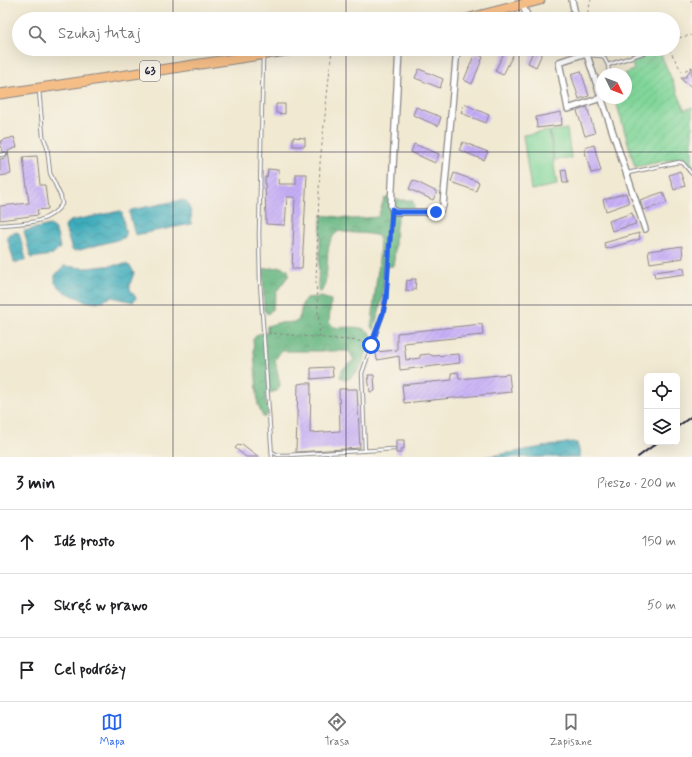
<!DOCTYPE html>
<html lang="pl">
<meta charset="utf-8">
<style>
body{margin:0;font-family:Mynerve,sans-serif;background:#f6f6f6;color:#202124}
.controls{position:absolute;right:12px;bottom:12px;display:grid;overflow:hidden;border-radius:6px;box-shadow:0 4px 16px #0002}
.controls button{width:36px;height:36px;display:grid;place-items:center;padding:0;border:0;border-bottom:1px solid #e0e0e0;background:#fff;color:#202124;font:20px sans-serif}
.compass{position:absolute;left:596px;top:68px;width:36px;height:36px;border-radius:50%;background:#fff;box-shadow:0 4px 16px #0002;rotate:133deg}
.stop{position:absolute;width:12px;height:12px;margin:-9px;border:3px solid #2563eb;border-radius:50%;background:#fff}
.stop.end{background:#2563eb;border-color:#fff;box-shadow:0 1px 4px #0008}
.list{margin:0;padding:0;list-style:none}
h2{display:flex;justify-content:space-between;align-items:center;height:52px;margin:0;padding:0 16px;font-size:17px}
h2 small{font-size:13px;font-weight:400;color:#757577}
.list li{display:grid;grid-template-columns:26px 1fr auto;gap:12px;align-items:center;box-sizing:border-box;height:64px;padding:0 16px;border-top:1px solid #e0e0e0}
.list b{display:block;font-size:15px;white-space:nowrap}
.list em{font-size:13px;font-style:normal;color:#757577}
.icon{flex:none;width:22px;height:22px;fill:none;stroke:currentColor;stroke-width:2;stroke-linecap:round;stroke-linejoin:round}
.map{position:relative;flex:none;width:692px;height:457px;overflow:hidden}
.search{position:absolute;background:#fff;box-shadow:0 4px 16px #0002;left:12px;right:12px;top:12px;height:44px;display:flex;align-items:center;gap:10px;box-sizing:border-box;padding:0 14px;border-radius:22px;color:#757577;font-size:15px}
.sheet{height:244px;background:#fff}
nav{display:flex;justify-content:space-around;align-items:center;box-sizing:border-box;height:56px;border-top:1px solid #e0e0e0;background:#fff;font-size:11px;color:#757577}
nav a{display:grid;justify-items:center;gap:2px}
nav .on{color:#2563eb}
.map>svg:first-child{display:block}
.forest{fill:url(#forest-crowns);stroke:#456c5e}
.park{fill:#81d69a;stroke:#527c6a}
.garden{fill:url(#garden-furrows);stroke:#527c6a}
.water{fill:url(#water-waves);stroke:#30677b}
.building{fill:url(#building-hatch)}
.lines{fill:none;stroke-linecap:round;stroke-linejoin:round}
.lane-casing{stroke:#8a8686;stroke-width:4.5}
.street-casing{stroke:#8a8686;stroke-width:8}
.primary-casing{stroke:#8a8686;stroke-width:11}
.path{stroke:#8a8686;stroke-width:1;stroke-dasharray:3 3;stroke-linecap:butt}
.lane{stroke:#fff;stroke-width:2.5}
.street{stroke:#fff;stroke-width:5.5}
.primary{stroke:#f6be87;stroke-width:9}
.rail{stroke:#22223b;stroke-width:2}
.route{stroke:#2563eb;stroke-width:5}
.grid{fill:none;stroke:#22223b;stroke-width:1;stroke-opacity:0.55}
.labels{text-anchor:middle;dominant-baseline:central;stroke-width:3.5;stroke-linejoin:round;paint-order:stroke}
.shield{fill:#f7f3e8;stroke:#62616f;stroke-width:1}
.shield-label{font-size:12px;font-weight:bold;fill:#22223b}
</style>
<div class="map">
<svg width="692" height="457" viewBox="0 0 692 457">
<defs>
<pattern id="forest-crowns" width="20" height="18" patternUnits="userSpaceOnUse"><rect width="20" height="18" fill="#68b782"/><path d="M2 6a3 3 0 1 1 6 0M12 15a3 3 0 1 1 6 0" fill="none" stroke="#55946c"/></pattern>
<pattern id="garden-furrows" width="10" height="10" patternUnits="userSpaceOnUse"><rect width="10" height="10" fill="#81d69a"/><path d="M-1 1l2-2M0 10L10 0M9 11l2-2" fill="none" stroke="#6fb786"/></pattern>
<pattern id="water-waves" width="16" height="10" patternUnits="userSpaceOnUse"><rect width="16" height="10" fill="#3dacbb"/><path d="M0 5q4-4 8 0t8 0" fill="none" stroke="#338c99"/></pattern>
<pattern id="building-hatch" width="6" height="6" patternUnits="userSpaceOnUse"><rect width="6" height="6" fill="#c7aff8"/><path d="M-1 1l2-2M0 6l6-6M5 7l2-2" fill="none" stroke="#ab96d6"/></pattern>
</defs>
<rect width="100%" height="100%" fill="#f7f3e8"/>
<filter id="ink" filterUnits="userSpaceOnUse"><feTurbulence type="fractalNoise" baseFrequency=".025" numOctaves="2"/><feDisplacementMap in="SourceGraphic" scale="8" xChannelSelector="R" yChannelSelector="G"/><feConvolveMatrix kernelMatrix="1 2 1 2 8 2 1 2 1" color-interpolation-filters="sRGB"/></filter>
<filter id="wash" filterUnits="userSpaceOnUse"><feTurbulence type="fractalNoise" baseFrequency=".012" numOctaves="4" result="noise"/><feDisplacementMap in="SourceGraphic" scale="16" xChannelSelector="R" yChannelSelector="G"/><feGaussianBlur stdDeviation="0.9" result="paint"/><feColorMatrix in="noise" values="0 0 0 0 0 0 0 0 0 0 0 0 0 0 0 0 0 1.4 0 .05"/><feComposite in="paint" operator="in"/></filter>
<g filter="url(#wash)">
<rect width="100%" height="100%" fill="#f1e9d2"/>
<g class="forest">
<path d="M390,197L396,200H412L415,206L412,210H402C392,221 397,250 393,266L384,267L383,296L374,330L371,327C374,314 373,305 375,293C377,272 381,258 379,236C365,232 352,234 339,231C320,242 333,274 321,292L318,291V284L321,220L322,215L353,219L378,217L384,199Z"/>
<polygon points="281,267 288,270 289,275 277,291 272,310 268,314 264,311 263,269"/>
<path d="M321,297L331,300L329,322L333,327C346,329 362,323 372,335C366,352 363,375 345,380L340,377L342,370L354,360L349,351H281L275,360L280,385L277,391L265,394L268,412L266,417H263L258,405L253,339L258,334L267,333V326L277,323L297,322C303,313 299,306 306,298Z"/>
</g>
<g class="park">
<polygon points="567,129 571,158 554,160 550,131"/>
<polygon points="549,131 557,185 531,190 523,135"/>
</g>
<polygon class="garden" points="659,50 685,110 692,107 692,169 684,157 635,167 615,98 626,98 626,74 624,74 634,70 631,60"/>
<g class="water">
<path d="M182,200L186,201C190,207 193,217 191,224L135,235L129,212L131,210Z"/>
<polygon points="120,211 122,213 126,235 124,238 76,251 72,250 65,228 66,224 70,221"/>
<path d="M50,225C58,229 58,240 60,248L53,255L31,258L24,231Z"/>
<polygon points="17,232 19,233 26,259 17,263 14,262 7,237 9,234"/>
<polygon points="126,264 131,267 134,273 130,284 130,289 136,298 133,302 112,297 97,303 85,301 65,292 55,283 55,275 64,266 85,268"/>
<polygon points="572,442 577,443 581,457 485,457"/>
</g>
<g id="blocks">
<g class="building">
<polygon points="506,49 516,49 503,75 495,71"/>
<polygon points="534,49 544,49 536,67 528,63"/>
<polygon points="475,53 483,57 472,84 464,80"/>
<polygon points="692,67 692,87 683,81 681,77 686,77"/>
<polygon points="419,69 443,79 440,88 415,78"/>
<polygon points="581,71 589,96 579,99 571,74"/>
<polygon points="276,104 285,104 285,114 276,113"/>
<polygon points="464,104 489,115 486,123 461,113"/>
<polygon points="416,107 441,117 438,126 413,115"/>
<polygon points="587,107 595,133 585,136 577,111"/>
<polygon points="561,112 562,125 537,128 536,117"/>
<polygon points="14,137 17,147 8,151 11,174 0,176 0,159 5,158 8,154 3,152 0,141"/>
<polygon points="293,137 305,138 305,146 293,146"/>
<polygon points="463,142 488,152 484,160 459,150"/>
<polygon points="414,144 439,154 435,163 411,152"/>
<polygon points="594,145 601,171 591,173 584,148"/>
<polygon points="37,156 40,185 45,185 48,209 37,210 38,215 0,220 0,206 29,203 23,157"/>
<polygon points="268,169 279,170 278,184 296,184 296,174 307,174 302,269 292,269 295,197 287,197 285,225 266,224 265,177 267,177"/>
<polygon points="566,169 568,183 563,183 561,170"/>
<polygon points="680,171 685,186 674,190 669,175"/>
<polygon points="454,173 479,182 476,191 451,182"/>
<polygon points="413,180 437,192 433,200 409,189"/>
<polygon points="663,192 667,203 643,210 640,200"/>
<polygon points="626,193 629,203 606,211 603,200"/>
<polygon points="632,213 636,224 612,231 609,221"/>
<polygon points="639,233 640,239 606,249 604,243"/>
<polygon points="682,246 683,258 650,263 648,251"/>
<polygon points="684,268 685,274 655,278 654,272"/>
<polygon points="411,279 416,279 415,290 406,291 407,280 411,281"/>
<polygon points="482,324 483,335 404,343 406,360 420,358 420,355 429,354 433,356 459,354 460,363 400,370 399,356 377,360 376,352 397,350 397,333"/>
<polygon points="332,367 333,377 311,379 311,368"/>
<polygon points="458,372 459,379 509,374 511,392 404,403 402,385 452,380 451,373"/>
<polygon points="368,375 374,375 375,391 370,392"/>
<polygon points="304,383 311,383 310,433 340,431 339,389 357,389 360,448 296,452 298,384"/>
<polygon points="396,440 404,440 404,449 401,449 401,453 396,453"/>
<polygon points="242,444 259,457 246,457 235,448 238,445 240,446"/>
</g>
</g>
</g>
<g filter="url(#ink)">
<use href="#blocks" fill-opacity="0" stroke="#8a8686" stroke-width="1"/>
<g class="lines">
<defs>
<g id="lane">
<polyline points="587,55 603,56 608,65 609,74"/>
<polyline points="263,57 259,234 260,282 272,457"/>
<polyline points="608,65 654,49"/>
<polyline points="595,81 602,78"/>
<polyline points="0,155 5,154"/>
<polyline points="628,173 679,162 683,163 692,174"/>
<path d="M0,225C22,223 48,225 62,204L61,197L50,173L47,146L43,136L39,90"/>
<polyline points="365,451 362,373 383,313 385,299 392,210"/>
<polyline points="272,452 278,455 287,455 394,449"/>
</g>
<g id="street">
<polyline points="572,0 576,19"/>
<polyline points="522,5 529,19"/>
<polyline points="557,19 574,14"/>
<polyline points="399,49 391,206 392,209 396,212 436,212 440,210 443,206 457,49"/>
<polyline points="585,49 645,229"/>
<polyline points="586,53 559,62 568,109 601,98"/>
</g>
<g id="primary">
<polyline points="466,19 540,0"/>
<polyline points="0,94 300,49"/>
</g>
</defs>
<use href="#lane" class="lane-casing"/>
<use href="#street" class="street-casing"/>
<use href="#primary" class="primary-casing"/>
<g class="path">
<polyline points="691,0 692,3"/>
<polyline points="586,19 591,0"/>
<polyline points="673,39 692,35"/>
<polyline points="669,49 682,72 692,67"/>
<polyline points="607,55 633,49"/>
<polyline points="268,333 359,341 368,344"/>
<polyline points="320,338 316,283 320,163 332,49"/>
</g>
<use href="#lane" class="lane"/>
<use href="#street" class="street"/>
<use href="#primary" class="primary"/>
<g class="rail">
<polyline points="677,427 692,416"/>
<polyline points="638,457 658,442"/>
</g>
</g>
</g>
<g class="lines" filter="url(#ink)">
<polyline class="route" points="371,345 383,313 386,299 392,209 396,212 436,212"/>
</g>
<path class="grid" d="M173,0V19M346,0V19M519,0V19M173,49V457M346,49V457M519,49V457M0,152H692M0,305H692"/>
<g class="labels">
<rect class="shield" x="140" y="61" width="20" height="20" rx="3"/>
<g class="shield-label">
<text x="150" y="71">63</text>
</g>
</g>
</svg>
<div class="controls">
<button><svg class="icon" aria-label="locate" viewBox="0 0 24 24"><circle cx="12" cy="12" r="6"/><path d="M12 2v4M12 18v4M2 12h4M18 12h4"/></svg></button>
<button><svg class="icon" aria-label="layers" viewBox="0 0 24 24"><path d="M12 4l9 5-9 5-9-5zM3 14l9 5 9-5"/></svg></button>
</div>
<svg class="compass" viewBox="-18 -18 36 36"><path d="M0-13l5 13h-10z" fill="#e53935"/><path d="M0 13l5-13h-10z" fill="#757577"/></svg>
<div class="stop" style="left:371px;top:345px"></div>
<div class="stop end" style="left:436px;top:212px"></div>
<div class="search"><svg class="icon" aria-label="search" viewBox="0 0 24 24"><circle cx="10" cy="10" r="6"/><path d="M15 15l6 6"/></svg>Szukaj tutaj</div>
</div>
<section class="sheet">
<h2>3 min<small>Pieszo · 200 m</small></h2>
<ul class="list">
<li><svg class="icon" aria-label="ahead" viewBox="0 0 24 24"><path d="M12 20V5M6 11l6-6 6 6"/></svg><div><b>Idź prosto</b></div><em>150 m</em></li>
<li><svg class="icon" aria-label="right" viewBox="0 0 24 24"><path d="M7 20v-9h11M14 6l5 5-5 5"/></svg><div><b>Skręć w prawo</b></div><em>50 m</em></li>
<li><svg class="icon" aria-label="arrive" viewBox="0 0 24 24"><path d="M6 21V4h12l-3 4 3 4H6"/></svg><div><b>Cel podróży</b></div></li>
</ul>
</section>
<nav>
<a class="on"><svg class="icon" aria-label="map" viewBox="0 0 24 24"><path d="M3 6l6-2 6 2 6-2v14l-6 2-6-2-6 2zM9 4v14M15 6v14"/></svg>Mapa</a>
<a><svg class="icon" aria-label="directions" viewBox="0 0 24 24"><path d="M12 3l9 9-9 9-9-9zM9 14v-3h6M13 9l2 2-2 2"/></svg>Trasa</a>
<a><svg class="icon" aria-label="saved" viewBox="0 0 24 24"><path d="M7 4h10v16l-5-4-5 4z"/></svg>Zapisane</a>
</nav>
